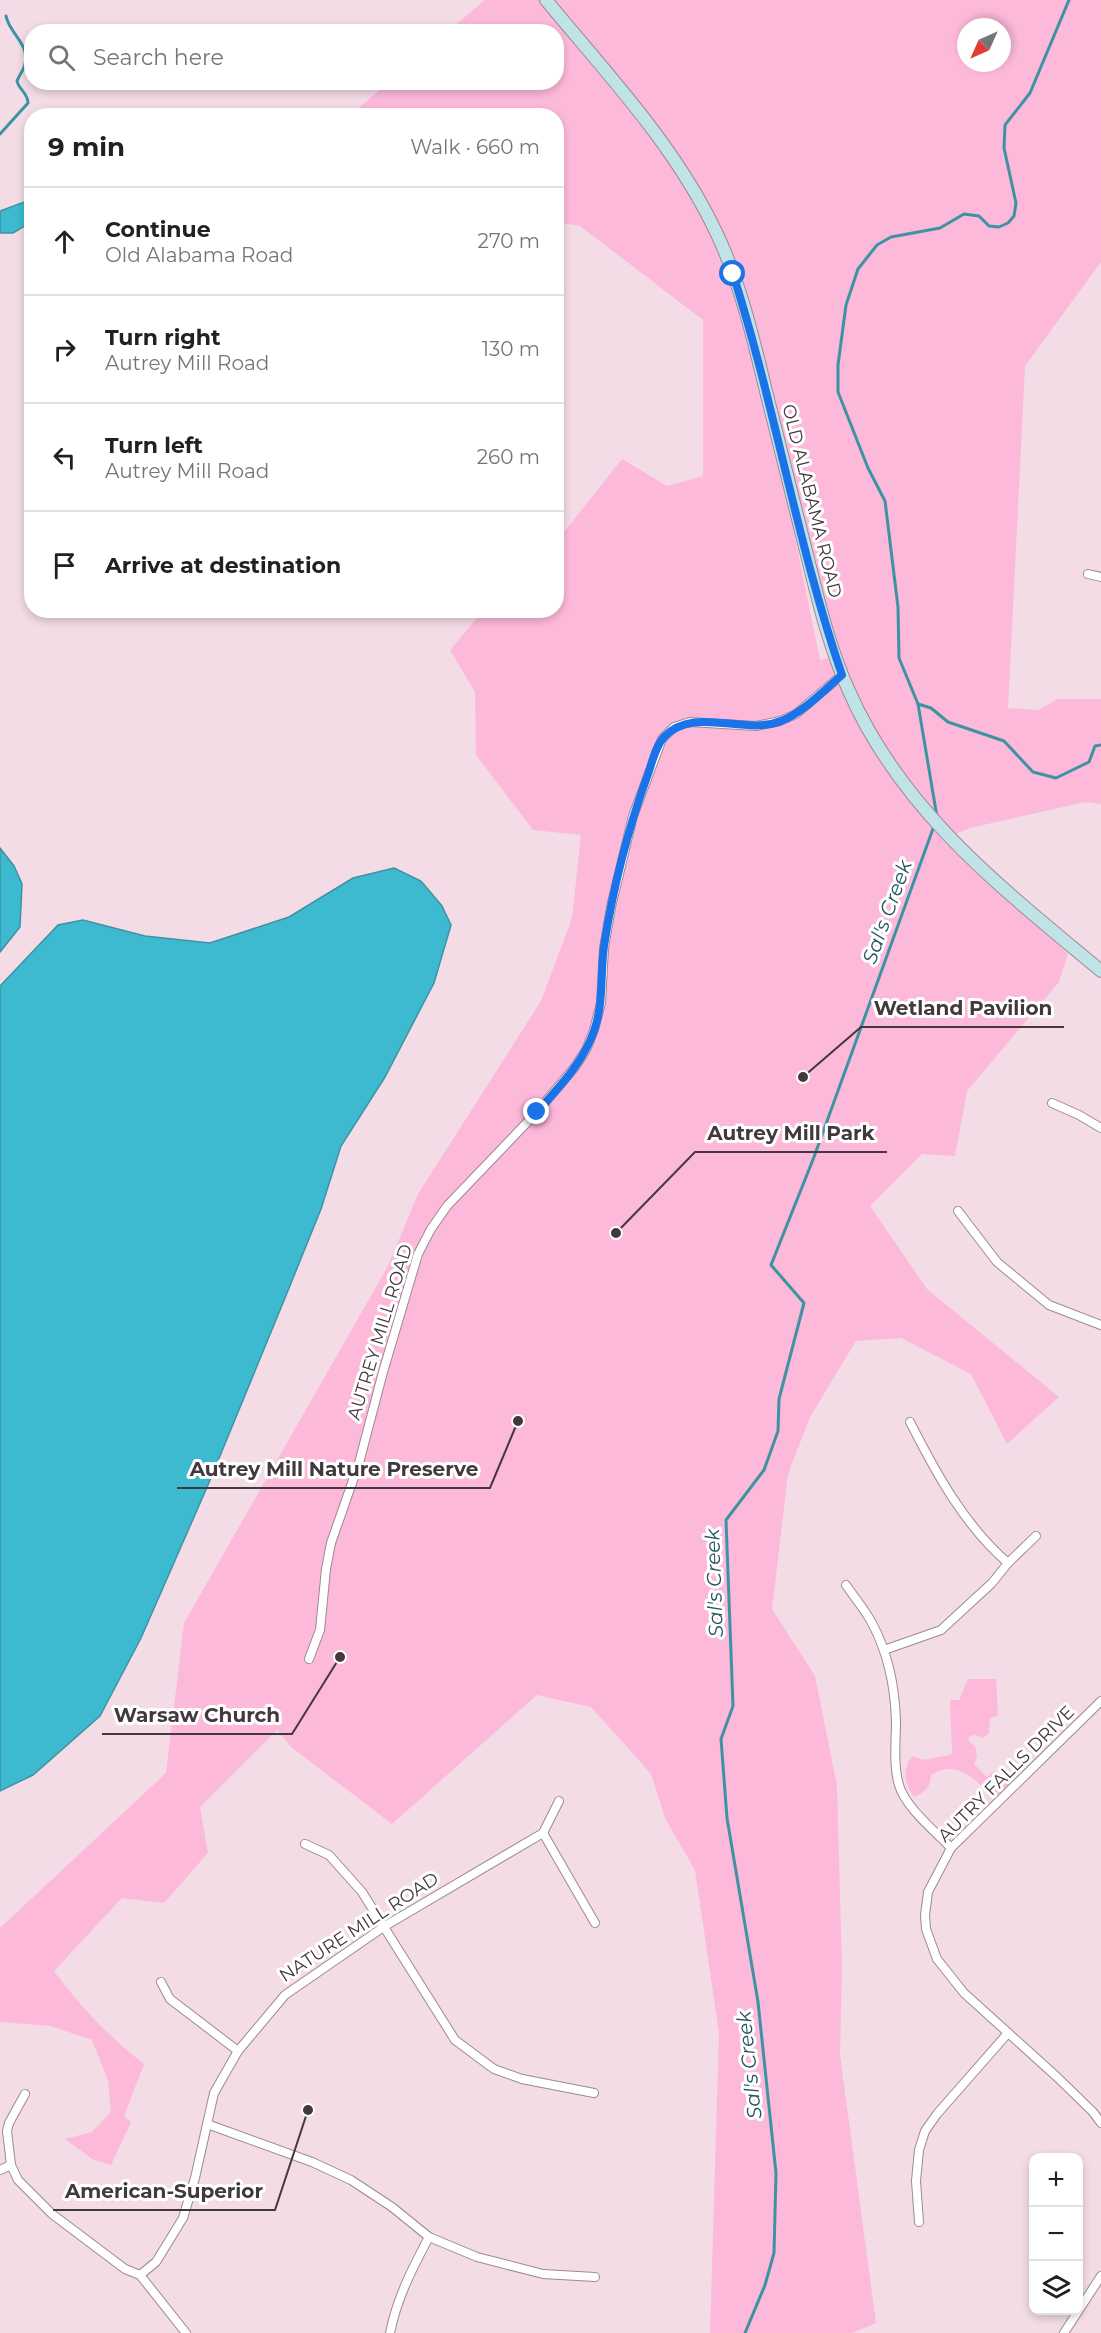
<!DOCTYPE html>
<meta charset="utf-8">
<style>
body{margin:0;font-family:Montserrat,sans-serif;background:#f6f6f6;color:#202124}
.controls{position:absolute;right:18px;bottom:18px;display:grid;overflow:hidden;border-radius:12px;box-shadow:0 3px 9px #0003}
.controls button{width:54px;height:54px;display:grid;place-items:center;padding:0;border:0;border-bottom:2px solid #e0e0e0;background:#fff;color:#202124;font:30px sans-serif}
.compass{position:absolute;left:957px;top:18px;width:54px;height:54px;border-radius:50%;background:#fff;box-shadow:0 3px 9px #0003;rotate:225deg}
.stop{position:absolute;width:18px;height:18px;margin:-14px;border:4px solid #1a73e8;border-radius:50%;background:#fff}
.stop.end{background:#1a73e8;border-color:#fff;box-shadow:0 2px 6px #0008}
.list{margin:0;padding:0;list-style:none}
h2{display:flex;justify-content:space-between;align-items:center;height:78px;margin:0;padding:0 24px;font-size:26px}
h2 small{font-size:20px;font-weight:400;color:#757577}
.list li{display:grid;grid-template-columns:39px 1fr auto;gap:18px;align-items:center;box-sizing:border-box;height:108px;padding:0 24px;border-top:2px solid #e0e0e0}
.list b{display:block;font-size:22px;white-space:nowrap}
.list p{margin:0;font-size:20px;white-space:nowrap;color:#757577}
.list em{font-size:20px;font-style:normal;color:#757577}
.icon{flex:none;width:33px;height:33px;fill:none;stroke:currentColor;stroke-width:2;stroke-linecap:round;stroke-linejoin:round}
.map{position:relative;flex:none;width:1101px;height:2333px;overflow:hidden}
.search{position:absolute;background:#fff;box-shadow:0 3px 9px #0003;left:24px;top:24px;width:540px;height:66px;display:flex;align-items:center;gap:15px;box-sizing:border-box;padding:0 21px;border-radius:24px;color:#757577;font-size:22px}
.panel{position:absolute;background:#fff;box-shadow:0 3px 9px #0003;left:24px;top:108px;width:540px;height:510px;border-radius:24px}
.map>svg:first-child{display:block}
.green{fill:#fdb9da;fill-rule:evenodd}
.water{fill:#3dbacf;stroke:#3e93a3;stroke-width:1.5}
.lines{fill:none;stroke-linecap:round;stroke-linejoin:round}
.stream{stroke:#3e93a3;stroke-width:3}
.minor-casing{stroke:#9d8992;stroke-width:10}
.secondary-casing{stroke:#9d8992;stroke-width:14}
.minor{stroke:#fff;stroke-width:8}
.secondary{stroke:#c0e3e8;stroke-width:12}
.route{stroke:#1a73e8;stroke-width:8}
.labels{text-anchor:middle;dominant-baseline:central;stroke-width:6;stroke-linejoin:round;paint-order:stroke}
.street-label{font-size:18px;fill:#41393d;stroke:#fff}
.water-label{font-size:20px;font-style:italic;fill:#21555e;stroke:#fff}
.leader{fill:none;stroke:#41393d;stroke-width:2}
.callout-dot{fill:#41393d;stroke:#fff;stroke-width:2}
.callout-label{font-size:20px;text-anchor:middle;font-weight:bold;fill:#41393d;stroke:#fff;stroke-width:6;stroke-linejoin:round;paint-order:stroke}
</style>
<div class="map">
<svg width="1101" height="2333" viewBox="0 0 1101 2333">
<rect width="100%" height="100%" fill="#f3dce6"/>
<g class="green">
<path d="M485,0H1101V262L1025,366L1008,708L1038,710L1058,699H1101V804L1085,802L970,828L948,837L967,860L1068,954L1059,982L967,1091L955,1156L922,1154L870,1206L927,1289L1059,1397L1007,1444L971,1374L901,1338L856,1341L810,1417L788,1474L772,1609L815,1676L837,1786L842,1967L840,2055L876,2323L852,2333H710L719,2033L695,1870L666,1820L651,1774L591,1707L537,1695L392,1824L291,1747L277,1730L200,1807L208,1853L164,1903L122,1898L54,1971C80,2006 109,2037 144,2064L124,2116L131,2122L111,2165L92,2159L65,2139L92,2132L111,2112L108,2081L92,2040L51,2026L0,2022V1928L166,1773L184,1623L388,1266L418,1194L541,1001L572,918L581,835L533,830L476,755L475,692L450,650L483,611L556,610L557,541L622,459L667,486L703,476V320L580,226L557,222L556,116L350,115L388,83L556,82V32L448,31ZM966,27H1002V63H966ZM793,528L834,657H833L820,660Z"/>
<path d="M968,1679H996L998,1715L990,1719L989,1733L983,1738L975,1735L968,1737L970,1743L975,1746L977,1757L974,1764L987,1777L994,1771L1009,1785L995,1798C974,1780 959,1758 931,1775C930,1788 926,1791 914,1797C904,1783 902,1769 912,1756L923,1760L950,1755L952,1753L950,1700H959Z"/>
</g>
<g class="water">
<polygon points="24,202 31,209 28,224 13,233 0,233 0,211"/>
<polygon points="0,848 14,866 22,884 20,927 0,952"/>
<polygon points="394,868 421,881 442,906 451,925 434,983 385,1077 341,1146 321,1209 285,1298 208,1485 141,1638 100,1716 33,1775 0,1791 0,986 58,925 83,920 145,936 210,943 289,917 353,878"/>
</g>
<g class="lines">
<g class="stream">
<path d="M0,134L28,103C28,93 19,90 17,81C19,75 24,70 25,64C30,44 9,33 6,16"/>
<polyline points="918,704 931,708 948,722 1004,741 1033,772 1056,778 1089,762 1095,746 1101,745"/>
<polyline points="937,817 918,704 899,658 898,607 885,501 868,468 838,392 838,365 846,305 858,269 877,245 891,237 940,228 964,214 979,216 989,226 999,227 1008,223 1014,216 1016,203 1004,148 1005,125 1030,93 1069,0"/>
<polyline points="745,2333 765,2285 774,2253 776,2173 758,2002 727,1818 721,1739 733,1706 726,1520 764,1470 778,1431 779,1399 804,1303 771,1265 814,1157 934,826"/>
</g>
<defs>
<g id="minor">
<polyline points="1088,574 1101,577"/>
<polyline points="1052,1103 1079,1115 1101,1128"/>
<polyline points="958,1211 997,1262 1049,1305 1101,1325"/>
<path d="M910,1422C936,1473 964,1525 1008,1563"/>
<path d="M846,1585C855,1598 865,1610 872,1623C888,1653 895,1688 896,1721C896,1742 893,1765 899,1785C905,1807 936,1832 951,1848"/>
<polyline points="884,1650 941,1630 992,1583 1008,1563 1036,1536"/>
<polyline points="309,1659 320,1630 326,1569 331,1543 359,1463 383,1372 418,1254 431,1229 447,1206 537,1112 575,1067 586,1050 594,1030 601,1003 604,948 611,907 633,816 662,739 674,727 690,722 756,726 780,721 796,714 842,675"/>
<polyline points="1101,1701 951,1848 928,1892 925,1915 926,1929 937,1959 964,1993 1057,2077 1093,2112 1101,2123"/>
<polyline points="543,1833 595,1923"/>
<polyline points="305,1844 329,1855 362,1892 455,2040 494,2069 522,2079 594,2093"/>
<polyline points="161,1982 170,1999 238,2051"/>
<polyline points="25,2094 9,2123 7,2131 11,2165 18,2180 52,2214 125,2269 140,2275 186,2333"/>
<polyline points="207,2124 312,2162 351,2180 392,2207 429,2237 477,2257 543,2274 595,2277"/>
<polyline points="0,2170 11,2165"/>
<polyline points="919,2222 916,2181 919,2150 925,2131 937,2114 1008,2033"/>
<polyline points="140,2275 156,2262 183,2218 195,2178 214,2093 238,2051 285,1995 385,1926 543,1833 559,1801"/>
<path d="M390,2333C397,2298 412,2269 429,2237"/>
<polyline points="1064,2333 1101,2276"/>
</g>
<path id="secondary" d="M546,0C607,74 675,145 716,232C740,282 753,337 766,391C780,447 794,503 808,559C819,604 830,649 849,691C902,812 1003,889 1101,971"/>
</defs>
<use href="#minor" class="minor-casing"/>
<use href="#secondary" class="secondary-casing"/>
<use href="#minor" class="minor"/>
<use href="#secondary" class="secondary"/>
</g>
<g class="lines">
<path class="route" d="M537,1112C559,1087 583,1063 594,1031C604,1003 600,974 604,946C613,888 628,829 648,774C652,763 655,747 664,737C694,705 744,736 781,721C804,712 823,691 842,675C797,544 775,406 733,274"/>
</g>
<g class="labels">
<g class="street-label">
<text transform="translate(812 501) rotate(76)">OLD ALABAMA ROAD</text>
<text transform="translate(380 1332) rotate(-73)">AUTREY MILL ROAD</text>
<text transform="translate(1006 1774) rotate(-45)">AUTRY FALLS DRIVE</text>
<text transform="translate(359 1927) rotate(-33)">NATURE MILL ROAD</text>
</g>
<g class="water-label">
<text transform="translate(887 912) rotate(-70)">Sal's Creek</text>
<text transform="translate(714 1583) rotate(-92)">Sal's Creek</text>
<text transform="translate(749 2065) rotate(-96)">Sal's Creek</text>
</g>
</g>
<path class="leader" d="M803 1077L861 1027H1064M616 1233L695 1152H887M518 1421L490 1488H177M340 1657L292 1734H102M308 2110L275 2210H53"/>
<g class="callout-dot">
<circle cx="803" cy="1077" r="6"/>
<circle cx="616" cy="1233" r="6"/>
<circle cx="518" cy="1421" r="6"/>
<circle cx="340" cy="1657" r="6"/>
<circle cx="308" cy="2110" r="6"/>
</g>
<g class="callout-label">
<text x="963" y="1015">Wetland Pavilion</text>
<text x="791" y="1140">Autrey Mill Park</text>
<text x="334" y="1476">Autrey Mill Nature Preserve</text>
<text x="197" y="1722">Warsaw Church</text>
<text x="164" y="2198">American-Superior</text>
</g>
</svg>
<div class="controls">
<button>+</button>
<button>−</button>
<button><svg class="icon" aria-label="layers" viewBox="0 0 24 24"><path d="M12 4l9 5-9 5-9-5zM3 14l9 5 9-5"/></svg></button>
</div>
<svg class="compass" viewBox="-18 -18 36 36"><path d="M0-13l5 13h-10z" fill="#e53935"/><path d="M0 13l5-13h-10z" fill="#757577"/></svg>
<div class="stop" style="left:733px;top:274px"></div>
<div class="stop end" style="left:537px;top:1112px"></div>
<div class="search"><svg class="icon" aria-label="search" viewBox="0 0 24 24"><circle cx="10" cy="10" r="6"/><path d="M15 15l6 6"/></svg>Search here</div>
<section class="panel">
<h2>9 min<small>Walk · 660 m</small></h2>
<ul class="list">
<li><svg class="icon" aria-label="ahead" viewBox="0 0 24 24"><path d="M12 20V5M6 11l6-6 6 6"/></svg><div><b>Continue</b><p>Old Alabama Road</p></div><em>270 m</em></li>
<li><svg class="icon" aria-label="right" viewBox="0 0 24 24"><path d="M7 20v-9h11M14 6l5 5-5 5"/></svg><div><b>Turn right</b><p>Autrey Mill Road</p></div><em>130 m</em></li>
<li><svg class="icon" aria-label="left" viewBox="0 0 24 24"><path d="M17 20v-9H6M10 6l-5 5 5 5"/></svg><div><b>Turn left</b><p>Autrey Mill Road</p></div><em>260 m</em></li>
<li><svg class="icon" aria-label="arrive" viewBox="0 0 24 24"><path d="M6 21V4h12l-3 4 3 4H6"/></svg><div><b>Arrive at destination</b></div></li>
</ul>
</section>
</div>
